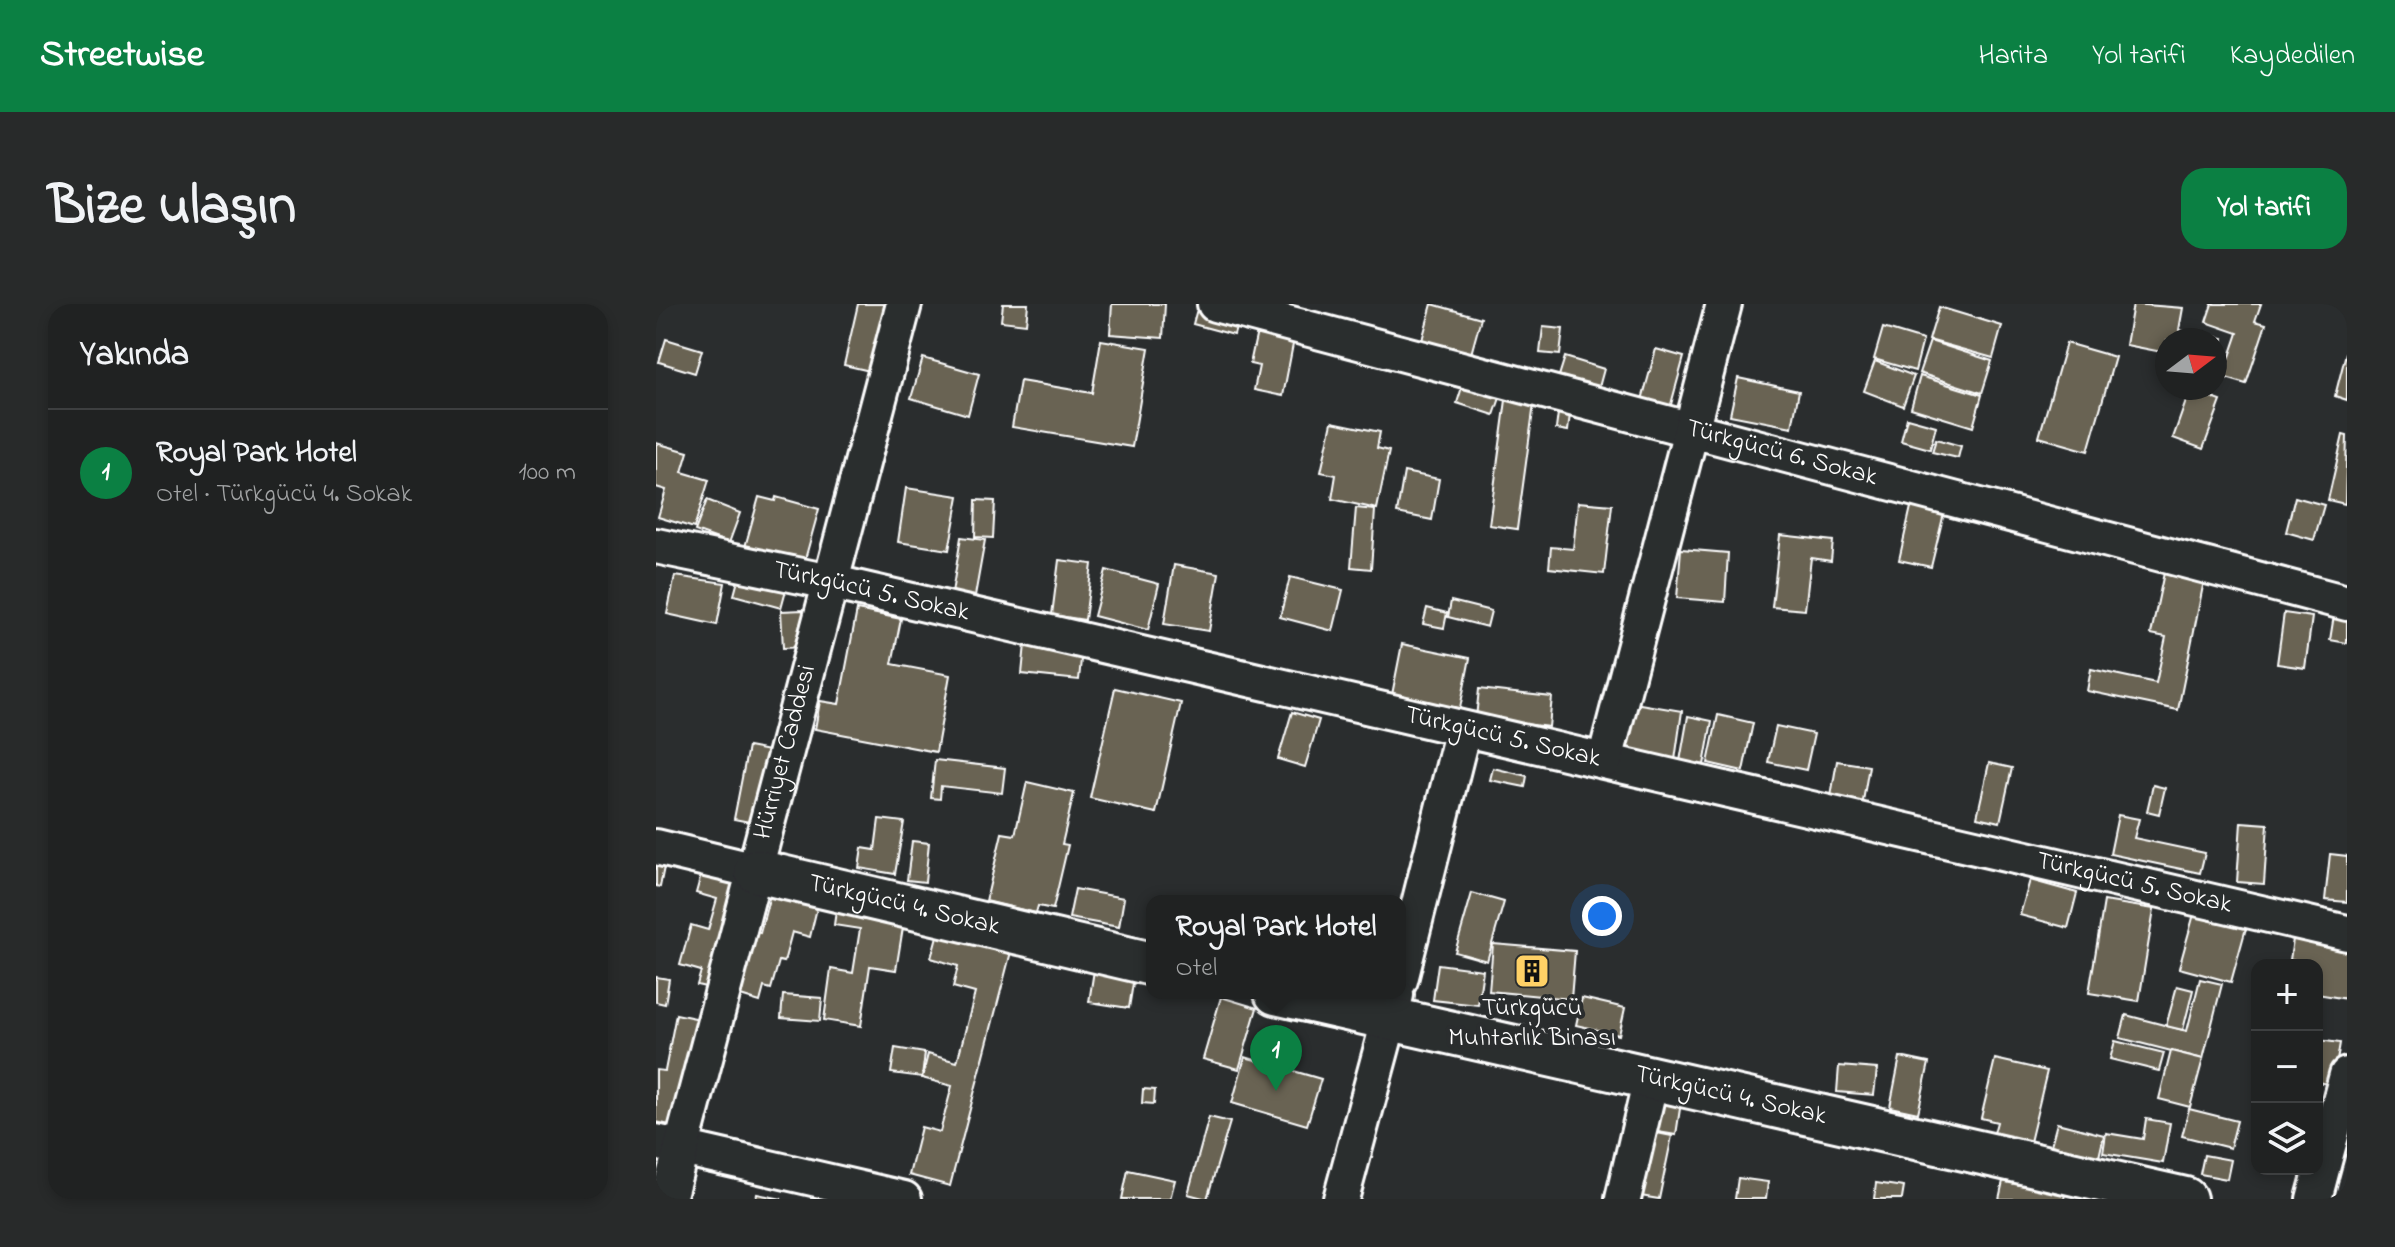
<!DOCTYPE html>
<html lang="tr">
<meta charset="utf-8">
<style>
body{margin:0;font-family:"Indie Flower",sans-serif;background:#282a2a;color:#f1f3f6}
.controls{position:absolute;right:24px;bottom:24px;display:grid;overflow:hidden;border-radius:16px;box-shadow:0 4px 12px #0003}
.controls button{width:72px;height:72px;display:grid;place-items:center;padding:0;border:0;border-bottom:2px solid #3d3f40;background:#202222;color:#f1f3f6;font:40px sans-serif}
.compass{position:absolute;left:1499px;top:24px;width:72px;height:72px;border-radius:50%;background:#202222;box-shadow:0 4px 12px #0003;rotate:74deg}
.you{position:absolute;left:946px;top:612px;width:28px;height:28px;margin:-20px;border:6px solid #fff;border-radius:50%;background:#1a73e8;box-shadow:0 0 0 12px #1a73e833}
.badge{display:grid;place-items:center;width:52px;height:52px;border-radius:50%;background:#0b8043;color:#fff;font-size:26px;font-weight:700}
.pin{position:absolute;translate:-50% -66px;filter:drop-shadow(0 2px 4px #0008)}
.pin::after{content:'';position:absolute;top:42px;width:28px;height:24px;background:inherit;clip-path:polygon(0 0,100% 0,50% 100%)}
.popup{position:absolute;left:490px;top:591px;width:260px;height:104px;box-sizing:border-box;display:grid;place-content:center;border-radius:16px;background:#202222;filter:drop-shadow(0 2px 6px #0005);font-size:26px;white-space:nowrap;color:#a2a4a5}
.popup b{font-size:30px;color:#f1f3f6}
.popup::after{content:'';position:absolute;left:50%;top:100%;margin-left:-16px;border:16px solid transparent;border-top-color:#202222}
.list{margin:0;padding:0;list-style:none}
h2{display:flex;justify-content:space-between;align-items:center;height:104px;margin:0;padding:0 32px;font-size:34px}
h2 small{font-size:26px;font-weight:400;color:#a2a4a5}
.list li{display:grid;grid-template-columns:52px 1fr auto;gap:24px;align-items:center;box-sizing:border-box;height:128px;padding:0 32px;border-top:2px solid #3d3f40}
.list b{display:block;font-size:30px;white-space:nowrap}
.list p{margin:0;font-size:26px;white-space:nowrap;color:#a2a4a5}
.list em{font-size:26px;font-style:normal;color:#a2a4a5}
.icon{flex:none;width:44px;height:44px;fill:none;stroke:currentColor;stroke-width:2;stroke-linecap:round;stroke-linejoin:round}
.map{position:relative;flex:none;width:1691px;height:895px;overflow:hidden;border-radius:24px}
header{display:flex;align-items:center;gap:48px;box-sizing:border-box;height:112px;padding:0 40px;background:#0b8043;color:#fff}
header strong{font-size:38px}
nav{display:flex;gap:44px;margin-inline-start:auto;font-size:28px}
.intro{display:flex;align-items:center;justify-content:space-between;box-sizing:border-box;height:192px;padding:0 48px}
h1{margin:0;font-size:56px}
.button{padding:20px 36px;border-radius:24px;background:#0b8043;color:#fff;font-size:28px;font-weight:700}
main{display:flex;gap:48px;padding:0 48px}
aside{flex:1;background:#202222;border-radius:24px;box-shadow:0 4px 12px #0003}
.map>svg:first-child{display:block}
.building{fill:#696352;stroke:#fff;stroke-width:2}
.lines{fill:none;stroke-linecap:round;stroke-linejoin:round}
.minor-casing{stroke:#fff;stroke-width:40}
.major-casing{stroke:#fff;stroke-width:48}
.minor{stroke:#2a2d2e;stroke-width:34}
.major{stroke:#2a2d2e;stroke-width:42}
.labels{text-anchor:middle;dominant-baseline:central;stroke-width:8;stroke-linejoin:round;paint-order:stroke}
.street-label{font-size:26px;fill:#fff;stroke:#2a2d2e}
.poi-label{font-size:26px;fill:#fff;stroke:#2a2d2e}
</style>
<header>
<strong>Streetwise</strong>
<nav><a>Harita</a><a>Yol tarifi</a><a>Kaydedilen</a></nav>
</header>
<div class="intro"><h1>Bize ulaşın</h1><a class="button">Yol tarifi</a></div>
<main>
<aside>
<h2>Yakında<small></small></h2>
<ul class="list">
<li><span class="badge">1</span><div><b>Royal Park Hotel</b><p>Otel · Türkgücü 4. Sokak</p></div><em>100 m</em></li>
</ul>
</aside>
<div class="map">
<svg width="1691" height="895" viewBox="0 0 1691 895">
<rect width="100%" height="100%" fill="#2a2d2e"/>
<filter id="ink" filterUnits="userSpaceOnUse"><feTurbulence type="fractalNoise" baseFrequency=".0125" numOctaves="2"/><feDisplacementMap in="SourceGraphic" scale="16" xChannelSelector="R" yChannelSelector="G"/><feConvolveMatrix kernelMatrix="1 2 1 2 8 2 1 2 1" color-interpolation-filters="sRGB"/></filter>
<g filter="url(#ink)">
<g class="building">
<polygon points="202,0 229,0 214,67 188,61"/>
<polygon points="347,0 372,0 370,20 345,17"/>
<polygon points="456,0 509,0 507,34 454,30"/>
<polygon points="776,0 825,14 815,50 766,36"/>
<polygon points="1477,0 1527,4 1523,26 1567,34 1563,58 1559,57 1559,36 1511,36 1511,49 1470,41"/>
<polygon points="1556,0 1605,0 1599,17 1610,20 1590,80 1567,73 1582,29 1550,18"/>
<polygon points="1283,3 1346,22 1337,54 1273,36"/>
<polygon points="541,5 582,16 578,31 537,20"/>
<polygon points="602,23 639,30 627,92 598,86 603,62 594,60"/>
<polygon points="887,23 907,25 904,51 884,49"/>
<polygon points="1227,24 1267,36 1259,67 1218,55"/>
<polygon points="10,35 46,46 39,69 3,58"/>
<polygon points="445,36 493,44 476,143 356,123 364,77 436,89"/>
<polygon points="1274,37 1336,57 1326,89 1263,69"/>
<polygon points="1410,39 1459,53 1432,147 1383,133"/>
<polygon points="1000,45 1028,53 1014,104 986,96"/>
<polygon points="1691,45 1691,96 1679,92"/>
<polygon points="909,53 948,65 942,87 902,75"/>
<polygon points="267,54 323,70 312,111 255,94"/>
<polygon points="1219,57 1258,72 1247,102 1208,87"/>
<polygon points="1264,72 1326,91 1317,123 1255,104"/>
<polygon points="1082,74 1143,87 1136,123 1074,111"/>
<polygon points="807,80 845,91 838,111 801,99"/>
<polygon points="1534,86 1565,97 1547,145 1517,134"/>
<polygon points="850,96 878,100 861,225 833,221"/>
<polygon points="902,109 914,110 912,127 900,125"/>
<polygon points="1251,114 1280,122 1274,145 1245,137"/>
<polygon points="676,118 724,128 721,144 733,147 721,205 676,195 680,171 665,168"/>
<polygon points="1687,131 1691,132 1689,200 1672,196"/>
<polygon points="1280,135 1305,142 1302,154 1276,148"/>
<polygon points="0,139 32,148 26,168 53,176 38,224 2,213 10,186 0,183"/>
<polygon points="748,168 783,175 776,216 741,209"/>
<polygon points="250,184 303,192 293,246 242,238"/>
<polygon points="103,193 119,197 120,193 163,205 148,259 89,243"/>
<polygon points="1639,193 1668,201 1658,236 1630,228"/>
<polygon points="1257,194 1290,201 1275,263 1243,256"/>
<polygon points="51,196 84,209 73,239 39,227"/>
<polygon points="320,196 339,197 337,234 319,233"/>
<polygon points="922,198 956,201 948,270 893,264 895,243 917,245"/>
<polygon points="700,204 719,206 715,265 695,263"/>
<polygon points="1124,231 1177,237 1175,257 1155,254 1149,306 1116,303"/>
<polygon points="305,233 329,236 319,292 296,289"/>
<polygon points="1025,245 1072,249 1069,298 1021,294"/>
<polygon points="403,256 436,260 429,316 396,311"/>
<polygon points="518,261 563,269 553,327 508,320"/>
<polygon points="1509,264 1549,272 1522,406 1431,387 1435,365 1500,379 1510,333 1495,330"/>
<polygon points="450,266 503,280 492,326 438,312"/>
<polygon points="84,269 131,282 125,304 78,291"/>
<polygon points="19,272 69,279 61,321 11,310"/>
<polygon points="634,273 687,286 677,327 624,313"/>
<polygon points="795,297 835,307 831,323 792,313"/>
<polygon points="771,304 791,309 788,324 767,320"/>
<polygon points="147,306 148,343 127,344 125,307"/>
<polygon points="201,306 245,315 236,360 294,371 280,448 159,425 164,397 183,400"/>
<polygon points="1628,309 1656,313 1649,364 1621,360"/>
<polygon points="1678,311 1691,313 1691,339 1674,336"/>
<polygon points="369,340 426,345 423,376 366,370"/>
<polygon points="746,340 814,354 802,414 734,401"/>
<polygon points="459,384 525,399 500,509 434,494"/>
<polygon points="823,385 896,393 893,423 820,414"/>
<polygon points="972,398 1026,407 1019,456 964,447"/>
<polygon points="636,408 663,416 649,463 622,455"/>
<polygon points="1062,411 1097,419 1087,467 1052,459"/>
<polygon points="1032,412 1056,417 1048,461 1024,457"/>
<polygon points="1120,422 1158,430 1150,466 1112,458"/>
<polygon points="92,443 118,448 104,520 78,515"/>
<polygon points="279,456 349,464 346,489 285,482 284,495 275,494"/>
<polygon points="1181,457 1213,462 1206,503 1174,498"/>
<polygon points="1333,459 1356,464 1344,518 1321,513"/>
<polygon points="837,464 871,472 869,483 834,476"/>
<polygon points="371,478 418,489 406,540 412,541 397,605 382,602 380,609 330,597 346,529 359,531"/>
<polygon points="1497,481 1509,484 1503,510 1491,507"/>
<polygon points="1462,511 1483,515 1478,534 1549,549 1544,569 1454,550"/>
<polygon points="223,515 248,518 239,570 203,564 206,544 219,546"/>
<polygon points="1585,518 1612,520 1608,580 1581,578"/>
<polygon points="256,537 273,539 269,578 251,576"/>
<polygon points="1674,550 1691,552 1691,598 1669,596"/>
<polygon points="0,556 9,558 4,583 0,582"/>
<polygon points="47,564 90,577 58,685 41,681 45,667 24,661 35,621 52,626 61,595 40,589"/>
<polygon points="1374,576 1421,589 1412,624 1364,611"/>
<polygon points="419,585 468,594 463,623 413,614"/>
<polygon points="115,587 162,600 154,633 136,628 128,658 123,657 115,685 108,683 104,698 78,690 100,628 104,629"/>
<polygon points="816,589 848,598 831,657 799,648"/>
<polygon points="1448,597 1498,605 1483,697 1433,689"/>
<polygon points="181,600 249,611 240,666 214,662 205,722 168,716 175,665 197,669 204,625 178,621"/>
<polygon points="1538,610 1590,624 1575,678 1523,664"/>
<polygon points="284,621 357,640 294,882 253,871 265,823 284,828 296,782 266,774 272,750 301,758 319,689 297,683 302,662 275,654"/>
<polygon points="1637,635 1691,644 1691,695 1661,690 1661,661 1634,656"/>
<polygon points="837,640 919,647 915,695 833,687"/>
<polygon points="439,660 479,667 473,704 433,698"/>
<polygon points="782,660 827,666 822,701 777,696"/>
<polygon points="0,673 13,675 9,700 0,698"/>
<polygon points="1544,675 1566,680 1547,755 1464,734 1470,711 1531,727"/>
<polygon points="1521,682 1537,686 1527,726 1510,722"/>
<polygon points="127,691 166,694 164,717 125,714"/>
<polygon points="565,693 601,704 583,765 547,755"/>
<polygon points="926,694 969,704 963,731 920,721"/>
<polygon points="20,710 44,715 23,823 0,818 0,766 9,767"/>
<polygon points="1663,736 1684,739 1677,781 1661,778"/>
<polygon points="1459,737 1508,749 1503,767 1454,755"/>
<polygon points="239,744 269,749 266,773 235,769"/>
<polygon points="1515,747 1547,755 1534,803 1503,795"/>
<polygon points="589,753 665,775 651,821 576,799"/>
<polygon points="1244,753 1273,759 1262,809 1234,803"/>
<polygon points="1339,755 1391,767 1374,838 1338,829 1341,818 1325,814"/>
<polygon points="1183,762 1221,765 1218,791 1181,788"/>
<polygon points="487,785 499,786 498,800 486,799"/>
<polygon points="1002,794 1025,798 1020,831 996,827"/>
<polygon points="1533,805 1581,817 1574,844 1526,832"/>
<polygon points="553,813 574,818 551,895 532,890"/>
<polygon points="1490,815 1514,819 1507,859 1447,849 1450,829 1487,835"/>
<polygon points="1401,819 1448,831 1443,853 1395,841"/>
<polygon points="991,827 1016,832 1003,895 978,891"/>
<polygon points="1548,851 1575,856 1571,875 1544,870"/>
<polygon points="472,866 519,876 514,895 466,895"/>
<polygon points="1082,874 1112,878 1110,895 1079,895"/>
<polygon points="1347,877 1409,890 1408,895 1343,895"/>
<polygon points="1220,879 1248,883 1246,895 1218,895"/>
<polygon points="101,890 126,895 100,895"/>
</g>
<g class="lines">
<defs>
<g id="minor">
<path id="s1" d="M559,0L1691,299"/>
<path id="s2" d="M0,242L174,278L1691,629"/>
<polyline points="949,456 1068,0"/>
<polyline points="0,543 100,567"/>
<polyline points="744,676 807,425"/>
<polyline points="0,838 248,895"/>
<path id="s3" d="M12,895L248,0"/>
<polyline points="685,895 740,691"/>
<polyline points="967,895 995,775"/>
<polyline points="1658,895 1691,771"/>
</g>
<g id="major">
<path id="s4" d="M100,567L496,660"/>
<path id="s5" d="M620,689L1529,895"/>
</g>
</defs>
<use href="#minor" class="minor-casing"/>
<use href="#major" class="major-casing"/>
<use href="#minor" class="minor"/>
<use href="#major" class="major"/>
</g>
</g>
<defs>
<symbol id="building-square" viewBox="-11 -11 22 22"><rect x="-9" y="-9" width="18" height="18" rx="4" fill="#ffd166" stroke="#2a2d2e"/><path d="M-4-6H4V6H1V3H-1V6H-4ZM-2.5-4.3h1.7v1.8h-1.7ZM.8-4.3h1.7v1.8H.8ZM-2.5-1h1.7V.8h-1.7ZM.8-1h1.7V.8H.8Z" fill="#111"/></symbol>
</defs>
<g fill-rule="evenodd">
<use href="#building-square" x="856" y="647" width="40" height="40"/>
</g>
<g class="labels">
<g class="street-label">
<text stroke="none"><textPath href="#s1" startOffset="586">Türkgücü 6. Sokak</textPath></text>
<text stroke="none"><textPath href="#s2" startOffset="220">Türkgücü 5. Sokak</textPath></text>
<text stroke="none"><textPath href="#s2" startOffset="868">Türkgücü 5. Sokak</textPath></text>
<text stroke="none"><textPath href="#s3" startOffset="462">Hürriyet Caddesi</textPath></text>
<text stroke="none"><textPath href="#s2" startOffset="1516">Türkgücü 5. Sokak</textPath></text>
<text stroke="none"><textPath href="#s4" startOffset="152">Türkgücü 4. Sokak</textPath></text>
<text stroke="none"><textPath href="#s5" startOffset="466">Türkgücü 4. Sokak</textPath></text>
</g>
<g class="poi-label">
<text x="876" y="705">Türkgücü<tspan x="876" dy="30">Muhtarlık Binası</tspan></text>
</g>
</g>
</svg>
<div class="controls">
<button>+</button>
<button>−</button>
<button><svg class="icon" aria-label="layers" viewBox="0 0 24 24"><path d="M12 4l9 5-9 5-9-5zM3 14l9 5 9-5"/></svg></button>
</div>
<svg class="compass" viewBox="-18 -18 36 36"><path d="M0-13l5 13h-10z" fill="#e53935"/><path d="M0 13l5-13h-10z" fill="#a2a4a5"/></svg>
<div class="you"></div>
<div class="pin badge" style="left:620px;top:787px">1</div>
<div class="popup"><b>Royal Park Hotel</b>Otel</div>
</div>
</main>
